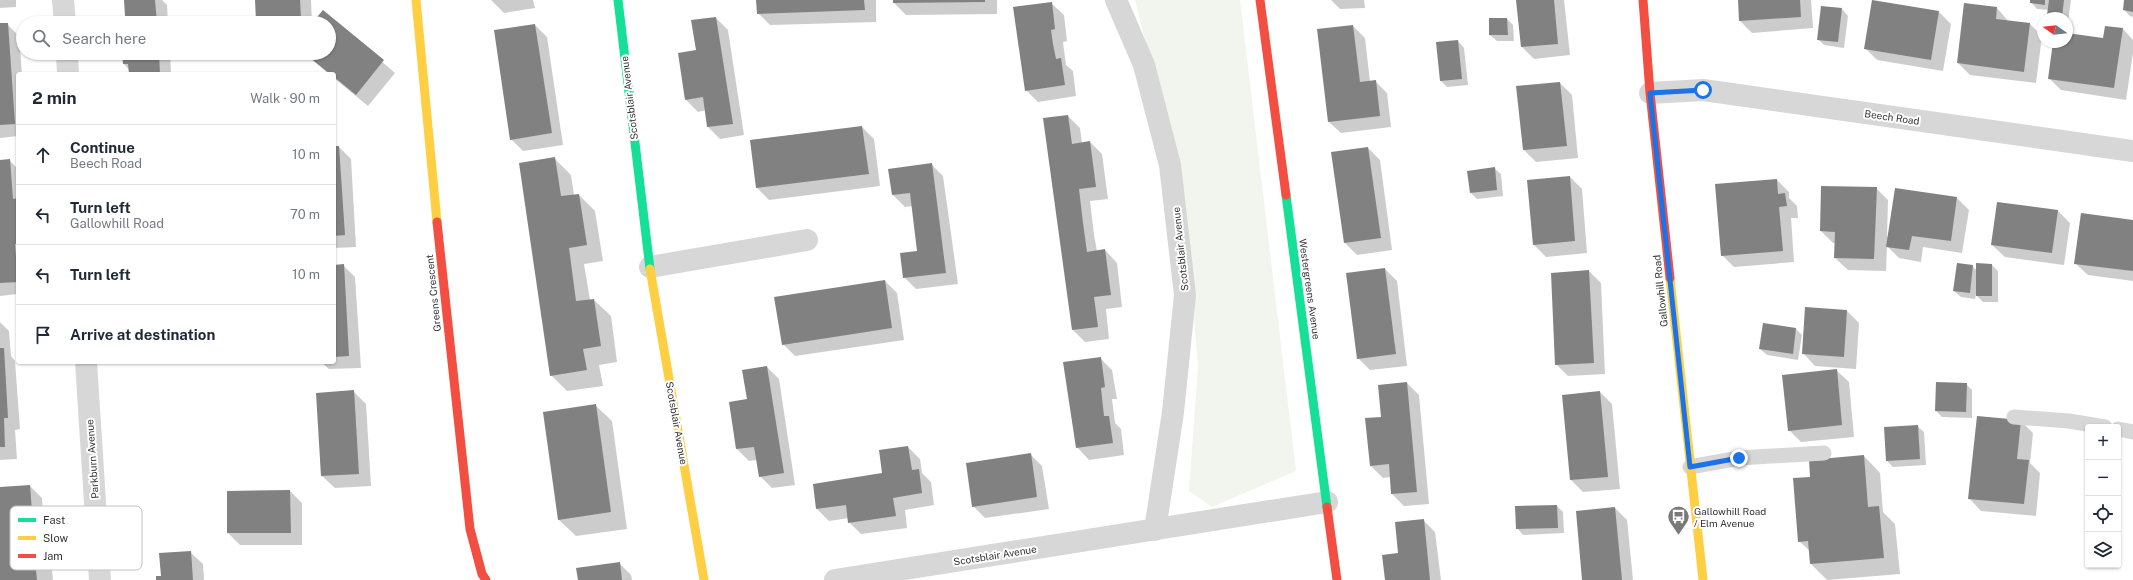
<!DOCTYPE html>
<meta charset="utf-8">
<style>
body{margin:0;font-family:"Public Sans",sans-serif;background:#f2f2f3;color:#1f2937}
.controls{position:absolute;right:12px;bottom:12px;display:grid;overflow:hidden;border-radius:4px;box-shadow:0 1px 3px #0004}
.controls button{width:36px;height:36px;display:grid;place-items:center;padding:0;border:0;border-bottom:1px solid #e0e1e3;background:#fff;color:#1f2937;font:20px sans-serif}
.compass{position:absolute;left:2037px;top:12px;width:36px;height:36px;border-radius:50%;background:#fff;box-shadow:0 1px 3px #0004;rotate:285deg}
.stop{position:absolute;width:12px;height:12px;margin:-9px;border:3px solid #1a73e8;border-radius:50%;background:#fff}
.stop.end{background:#1a73e8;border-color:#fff;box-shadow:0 1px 4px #0008}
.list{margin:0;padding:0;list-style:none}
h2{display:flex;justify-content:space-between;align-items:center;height:52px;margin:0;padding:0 16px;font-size:17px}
h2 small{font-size:13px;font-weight:400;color:#747a83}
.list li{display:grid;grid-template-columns:26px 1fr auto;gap:12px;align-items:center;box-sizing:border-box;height:60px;padding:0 16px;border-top:1px solid #e0e1e3}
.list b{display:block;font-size:15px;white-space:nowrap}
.list p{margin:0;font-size:13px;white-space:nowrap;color:#747a83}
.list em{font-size:13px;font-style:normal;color:#747a83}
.icon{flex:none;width:22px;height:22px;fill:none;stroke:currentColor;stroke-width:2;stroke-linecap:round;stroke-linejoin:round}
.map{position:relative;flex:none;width:2133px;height:580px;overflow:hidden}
.search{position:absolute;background:#fff;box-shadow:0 1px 3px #0004;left:16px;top:16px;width:320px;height:44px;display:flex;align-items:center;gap:10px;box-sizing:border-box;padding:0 14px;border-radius:22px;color:#747a83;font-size:15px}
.panel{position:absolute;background:#fff;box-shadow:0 1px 3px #0004;left:16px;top:72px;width:320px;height:292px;border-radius:4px}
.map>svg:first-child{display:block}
.green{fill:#f1f5ed}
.shadow{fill:#0003}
.building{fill:#818181}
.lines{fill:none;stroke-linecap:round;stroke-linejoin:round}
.lane{stroke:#d7d7d7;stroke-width:15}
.street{stroke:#d7d7d7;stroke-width:22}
.fast{stroke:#16e098;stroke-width:9}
.slow{stroke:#ffcf43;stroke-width:9}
.jam{stroke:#f24e42;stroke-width:9}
.route{stroke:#1a73e8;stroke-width:5}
.labels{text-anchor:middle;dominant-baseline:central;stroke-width:4;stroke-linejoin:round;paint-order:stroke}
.street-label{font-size:10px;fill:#333;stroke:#fff}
.poi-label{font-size:10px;fill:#333;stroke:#fff;text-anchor:start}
.key{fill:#fff;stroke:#c2c2c2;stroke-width:1}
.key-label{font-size:11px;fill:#333}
</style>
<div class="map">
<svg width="2133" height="580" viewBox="0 0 2133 580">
<rect width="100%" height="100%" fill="#fff"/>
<polygon class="green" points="1135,0 1240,0 1296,471 1212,507 1189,491 1198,366 1183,189"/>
<g class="shadow">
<polygon points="0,0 16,0 16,7 0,8"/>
<polygon points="125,0 162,0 167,5 168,23 121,23 126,17"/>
<polygon points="256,0 311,0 312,23 260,23 257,20"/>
<polygon points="491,0 533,0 535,8 504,13"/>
<polygon points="757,0 876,0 876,22 770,25 758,13"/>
<polygon points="894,0 997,0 997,14 906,15 894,3"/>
<polygon points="1331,0 1364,0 1365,8 1340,9"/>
<polygon points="1517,0 1564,0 1570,55 1534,59 1522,47"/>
<polygon points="1739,0 1811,0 1813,28 1752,33 1740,21"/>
<polygon points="2031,0 2071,0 2068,22 2067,18 2052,18 2048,15 2049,10 2037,9 2031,2"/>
<polygon points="2125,0 2133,0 2133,17 2130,16 2124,10"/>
<polygon points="1873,1 1939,12 1951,24 1943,71 1877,60 1865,48"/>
<polygon points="1051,3 1064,15 1067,41 1063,42 1066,65 1073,71 1076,96 1038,102 1026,90"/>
<polygon points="1997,8 2009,22 2030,24 2042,36 2036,83 1970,75 1958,63"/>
<polygon points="1842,9 1848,16 1844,48 1824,45 1818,39"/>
<polygon points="323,11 395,73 368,106 334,78 334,74 329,74 304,53 329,53 329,23 313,23"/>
<polygon points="716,18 728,30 744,135 720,139 708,127 706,110 698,112 686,100 697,51"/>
<polygon points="1507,19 1513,25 1514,41 1497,41 1490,35"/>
<polygon points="0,24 7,24 19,36 22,74 18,74 18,136 0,138"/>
<polygon points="535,25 547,37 563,145 523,151 511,139"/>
<polygon points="1353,26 1365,38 1370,82 1375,81 1387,93 1391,127 1341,133 1328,121"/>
<polygon points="2123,29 2133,40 2133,53 2126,100 2061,90 2049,78 2054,42 2067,42 2067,34 2103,39"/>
<polygon points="1458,41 1464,48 1468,85 1447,87 1441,81"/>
<polygon points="123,53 170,53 171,74 130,74 129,70 124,64"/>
<polygon points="1560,83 1572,95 1578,158 1536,162 1524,150"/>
<polygon points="1068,116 1080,128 1082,143 1090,142 1102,154 1108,199 1090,201 1094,235 1097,251 1105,250 1117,263 1122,307 1106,309 1109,339 1085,342 1073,330 1044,119"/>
<polygon points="862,127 874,139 880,186 769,200 757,188 751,140"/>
<polygon points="334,147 339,147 351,159 356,247 334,248"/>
<polygon points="1368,148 1380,160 1392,250 1357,255 1345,243"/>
<polygon points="555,159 571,175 574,195 579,195 595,211 603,261 584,264 590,300 594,300 611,316 617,362 599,365 603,386 567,391 551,375"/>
<polygon points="9,160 18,169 18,294 0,296 0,161"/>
<polygon points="931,164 943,176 958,284 916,289 904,277 919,252 913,206 905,207 893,195 889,170"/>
<polygon points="1494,168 1501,174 1503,196 1477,199 1471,193"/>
<polygon points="1570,177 1582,189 1587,253 1546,257 1534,245"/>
<polygon points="1777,180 1789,192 1789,198 1797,206 1798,218 1791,218 1794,262 1734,267 1722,255"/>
<polygon points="1876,188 1888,200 1887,237 1957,198 1969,210 1962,253 1923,247 1921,262 1899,258 1887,246 1886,271 1848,270 1835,258 1836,243 1833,243 1821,231"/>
<polygon points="2058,211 2070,223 2064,265 2005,257 1992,245"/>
<polygon points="2133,221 2133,281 2088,275 2075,263"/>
<polygon points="1977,264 1992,265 1998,271 1998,302 1983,302 1976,295 1975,299 1961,297 1954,291 1972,266 1977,271"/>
<polygon points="343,265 355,277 361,368 329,369 321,362 334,362 334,266"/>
<polygon points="1385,269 1397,281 1407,366 1370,370 1358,358"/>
<polygon points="1589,271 1601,283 1605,374 1568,376 1556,364"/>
<polygon points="885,281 897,293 904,340 795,356 783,344"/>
<polygon points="1847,311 1859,323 1856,369 1815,366 1803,353"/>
<polygon points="0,322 9,331 11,356 15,361 20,429 15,430 17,459 0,460"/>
<polygon points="1764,325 1796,329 1802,335 1798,360 1767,355 1760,349"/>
<polygon points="1100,358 1112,370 1117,399 1112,399 1115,423 1121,429 1124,455 1089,460 1077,447"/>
<polygon points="767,367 779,379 795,485 772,488 760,476 757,460 749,461 737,449 748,400"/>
<polygon points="1836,370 1849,382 1854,437 1801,442 1789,430"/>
<polygon points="1407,383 1419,395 1429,504 1404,506 1392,494 1391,477 1383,478 1371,466 1382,417"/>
<polygon points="1966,384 1972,390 1972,418 1942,417 1936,411"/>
<polygon points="354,392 366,404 371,486 335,488 322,476 317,394"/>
<polygon points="1600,392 1612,404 1620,489 1583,492 1571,480 1563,396"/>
<polygon points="595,405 612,421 627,529 576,536 559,520 544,413"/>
<polygon points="2021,421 2033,433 2030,463 2040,473 2036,516 1981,511 1969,498"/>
<polygon points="1917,426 1924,432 1926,465 1893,467 1887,461"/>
<polygon points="908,447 920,459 922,473 931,482 934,505 905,510 907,528 861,534 849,522 849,518 829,521 817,509 884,474"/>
<polygon points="1030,454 1042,466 1049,509 985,518 973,506"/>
<polygon points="1864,456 1880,473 1883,512 1895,524 1900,574 1827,580 1811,564 1810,551 1799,541 1811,478"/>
<polygon points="30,486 42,498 44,532 49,538 53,580 0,580 0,488"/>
<polygon points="290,491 302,503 302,545 240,545 228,533"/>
<polygon points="1557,506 1563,512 1564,533 1523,535 1517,528"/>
<polygon points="1615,508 1627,520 1633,580 1583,580"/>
<polygon points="1423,520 1435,532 1441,580 1386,580 1400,554"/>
<polygon points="190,552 203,564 204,580 157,580"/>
<polygon points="619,563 631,575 632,580 579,580"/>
</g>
<g class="building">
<polygon points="124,0 155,0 157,23 120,23 119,17 125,16"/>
<polygon points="255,0 300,0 301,18 256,21"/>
<polygon points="756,0 864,0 865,10 757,14"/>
<polygon points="893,0 985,0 985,2 893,3"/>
<polygon points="1516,0 1554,0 1558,44 1521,47"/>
<polygon points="1738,0 1800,0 1801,17 1739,21"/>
<polygon points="1872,0 1939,11 1931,60 1864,49"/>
<polygon points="2030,0 2045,0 2045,5 2030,3"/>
<polygon points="2049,0 2064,0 2062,17 2047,15"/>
<polygon points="2124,0 2133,0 2133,12 2123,10"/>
<polygon points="1052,2 1055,29 1051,30 1053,44 1056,59 1061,58 1065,85 1025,91 1013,7"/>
<polygon points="1964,3 1997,7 1996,19 2030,23 2024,72 1957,63"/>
<polygon points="1821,6 1842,8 1838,42 1817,40"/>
<polygon points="323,10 384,60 356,95 334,77 334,74 330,74 304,53 329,53 329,23 312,23"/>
<polygon points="716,17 733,124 707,127 703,97 685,100 678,53 696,50 691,20"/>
<polygon points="1489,18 1507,18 1508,35 1489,35"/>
<polygon points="0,23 8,23 15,124 0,125"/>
<polygon points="535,24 552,133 510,140 494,30"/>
<polygon points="1353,25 1360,82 1376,80 1380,116 1328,122 1317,29"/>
<polygon points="2105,26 2123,28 2114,88 2048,79 2053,42 2067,42 2067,33 2103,38"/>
<polygon points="1458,40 1462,79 1440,81 1436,42"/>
<polygon points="122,53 159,53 160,74 129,74 128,64 123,64"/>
<polygon points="1560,82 1567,146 1523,150 1516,86"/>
<polygon points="1068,115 1072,144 1090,141 1096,187 1079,189 1083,223 1087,252 1105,249 1111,295 1094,297 1098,327 1072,330 1043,118"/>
<polygon points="862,126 869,174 756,188 750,140"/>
<polygon points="334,146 339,146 345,235 334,236"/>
<polygon points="1368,147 1381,238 1344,243 1331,152"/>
<polygon points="555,157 561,196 579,194 587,245 569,248 576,301 594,299 601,346 583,349 587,370 550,376 519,163"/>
<polygon points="10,159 13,199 18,198 18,244 15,244 18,282 0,283 0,160"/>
<polygon points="932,163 946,273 903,278 900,253 917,251 910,193 892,195 888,169"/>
<polygon points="1495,167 1497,190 1470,193 1467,171"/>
<polygon points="1570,176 1575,241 1533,245 1527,180"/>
<polygon points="1777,179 1778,194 1785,193 1787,206 1779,207 1783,251 1721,256 1715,184"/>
<polygon points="1821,186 1877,187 1874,259 1834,258 1835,232 1820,231"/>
<polygon points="1895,188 1957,197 1951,241 1912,236 1909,250 1886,247"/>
<polygon points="1997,202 2058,210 2052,253 1991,245"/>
<polygon points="2081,213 2133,220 2133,271 2074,264"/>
<polygon points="1957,263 1973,265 1970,293 1953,291"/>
<polygon points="1976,263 1992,264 1992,296 1976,296"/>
<polygon points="344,264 349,356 334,357 334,265"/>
<polygon points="1385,268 1396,354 1357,359 1346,273"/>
<polygon points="1589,270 1594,363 1555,365 1551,273"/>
<polygon points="885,280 892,328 782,345 774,297"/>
<polygon points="1805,307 1847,310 1844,357 1802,354"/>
<polygon points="1763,323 1796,328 1793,354 1759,349"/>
<polygon points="0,348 4,348 8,418 4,418 5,447 0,447"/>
<polygon points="1101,357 1105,387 1101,388 1104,416 1109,416 1113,443 1076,448 1063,362"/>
<polygon points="767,366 784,473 759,477 754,447 736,449 729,402 747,399 742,370"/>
<polygon points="1837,369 1842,425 1788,431 1782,375"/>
<polygon points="1407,382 1417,492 1391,494 1389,464 1370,466 1365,418 1381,417 1378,385"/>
<polygon points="1936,382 1967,383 1966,412 1935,411"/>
<polygon points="354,390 359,474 321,476 316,393"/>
<polygon points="1600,391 1608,477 1570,480 1562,395"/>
<polygon points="596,404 611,512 558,520 543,412"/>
<polygon points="1977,416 2021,420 2017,459 2029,460 2024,504 1968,499"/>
<polygon points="1918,425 1920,459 1886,461 1884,427"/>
<polygon points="908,446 912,470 919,469 922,493 893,498 896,516 848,523 846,505 816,509 813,484 882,473 879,450"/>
<polygon points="1031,453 1037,497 972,507 966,463"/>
<polygon points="1864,455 1868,507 1879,506 1884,558 1810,564 1808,541 1798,542 1793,478 1810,477 1809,460"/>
<polygon points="30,485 33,525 38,525 41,570 36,570 37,580 0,580 0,487"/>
<polygon points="290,490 291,533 227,533 227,491"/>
<polygon points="1557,505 1558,528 1516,529 1515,506"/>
<polygon points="1615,507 1622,580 1582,580 1576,511"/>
<polygon points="1424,519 1430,580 1385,580 1382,555 1398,553 1395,522"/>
<polygon points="191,551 193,580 156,580 156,576 161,576 159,553"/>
<polygon points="620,562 622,580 578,580 576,568"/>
</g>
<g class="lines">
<g class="lane">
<polyline points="2014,417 2069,421 2105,427"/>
<polyline points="2118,429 2133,432"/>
<polyline points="1690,467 1739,458 1824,453"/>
</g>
<g class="street">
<polyline points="63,0 65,23"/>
<polyline points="1116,0 1144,65 1170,165 1185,295 1173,412 1155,530"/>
<polyline points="67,53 68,74"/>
<polyline points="1650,93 1703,90 2133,151"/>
<polyline points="650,267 807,240"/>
<polyline points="86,362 100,580"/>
<polyline points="835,580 1327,502"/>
</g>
<g class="fast">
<polyline points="618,0 650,269"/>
<polyline points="1286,195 1327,507"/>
</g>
<g class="slow">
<polyline points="416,0 437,222"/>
<polyline points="650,269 704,580"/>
<polyline points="1670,278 1703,580"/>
</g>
<g class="jam">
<polyline points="1260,0 1286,195"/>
<polyline points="1643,0 1650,93 1670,278"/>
<polyline points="437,222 470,529 482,574 486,580"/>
<polyline points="1327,507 1337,580"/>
</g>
</g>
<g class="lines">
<polyline class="route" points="1703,90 1650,93 1690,467 1739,458"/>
</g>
<defs>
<symbol id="bus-pin" viewBox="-11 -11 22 30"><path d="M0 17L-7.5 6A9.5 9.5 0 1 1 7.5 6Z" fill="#7a7a7a" stroke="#fff"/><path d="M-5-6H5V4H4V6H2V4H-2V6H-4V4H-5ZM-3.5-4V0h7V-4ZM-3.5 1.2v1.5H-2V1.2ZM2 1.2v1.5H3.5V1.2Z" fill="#fff"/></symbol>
</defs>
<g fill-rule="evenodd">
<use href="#bus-pin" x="1666" y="504" width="25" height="34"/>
</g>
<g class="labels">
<g class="street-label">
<text transform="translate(629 98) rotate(-97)">Scotsblair Avenue</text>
<text transform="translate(1892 117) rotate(8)">Beech Road</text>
<text transform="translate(1180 249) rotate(-96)">Scotsblair Avenue</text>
<text transform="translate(1310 289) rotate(82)">Westergreens Avenue</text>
<text transform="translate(1660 291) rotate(-96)">Gallowhill Road</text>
<text transform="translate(433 293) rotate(-96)">Greens Crescent</text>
<text transform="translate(677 423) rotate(80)">Scotsblair Avenue</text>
<text transform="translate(92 459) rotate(-94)">Parkburn Avenue</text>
<text transform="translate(995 555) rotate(-9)">Scotsblair Avenue</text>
</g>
<g class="poi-label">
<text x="1694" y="511">Gallowhill Road<tspan x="1694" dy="12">/ Elm Avenue</tspan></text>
</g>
</g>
<rect x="10" y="506" width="132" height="64" rx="6" class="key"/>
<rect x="18" y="518" width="18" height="4" fill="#16e098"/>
<rect x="18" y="536" width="18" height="4" fill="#ffcf43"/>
<rect x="18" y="554" width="18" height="4" fill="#f24e42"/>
<g class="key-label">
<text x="43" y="524">Fast</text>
<text x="43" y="542">Slow</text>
<text x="43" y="560">Jam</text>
</g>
</svg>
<div class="controls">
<button>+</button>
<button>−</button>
<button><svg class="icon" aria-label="locate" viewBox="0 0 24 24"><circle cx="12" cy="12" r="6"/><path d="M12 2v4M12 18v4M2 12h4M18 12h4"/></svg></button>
<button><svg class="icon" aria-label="layers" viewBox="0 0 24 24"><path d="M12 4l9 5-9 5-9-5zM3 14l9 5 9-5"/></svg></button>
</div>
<svg class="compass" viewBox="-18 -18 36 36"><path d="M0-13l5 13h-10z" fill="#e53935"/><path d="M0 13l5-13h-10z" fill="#747a83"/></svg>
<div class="stop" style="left:1703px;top:90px"></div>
<div class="stop end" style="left:1739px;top:458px"></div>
<div class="search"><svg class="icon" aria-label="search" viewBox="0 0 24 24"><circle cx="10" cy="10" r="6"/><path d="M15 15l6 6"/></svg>Search here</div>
<section class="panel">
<h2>2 min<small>Walk · 90 m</small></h2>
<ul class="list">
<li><svg class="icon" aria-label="ahead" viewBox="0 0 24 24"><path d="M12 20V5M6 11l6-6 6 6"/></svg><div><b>Continue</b><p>Beech Road</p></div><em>10 m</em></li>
<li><svg class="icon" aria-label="left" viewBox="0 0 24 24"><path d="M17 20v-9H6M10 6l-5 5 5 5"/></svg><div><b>Turn left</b><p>Gallowhill Road</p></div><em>70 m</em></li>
<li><svg class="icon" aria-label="left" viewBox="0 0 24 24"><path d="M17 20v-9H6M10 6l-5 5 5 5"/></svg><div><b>Turn left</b></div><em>10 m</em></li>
<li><svg class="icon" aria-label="arrive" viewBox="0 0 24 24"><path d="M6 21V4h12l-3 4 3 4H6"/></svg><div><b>Arrive at destination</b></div></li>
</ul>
</section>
</div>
